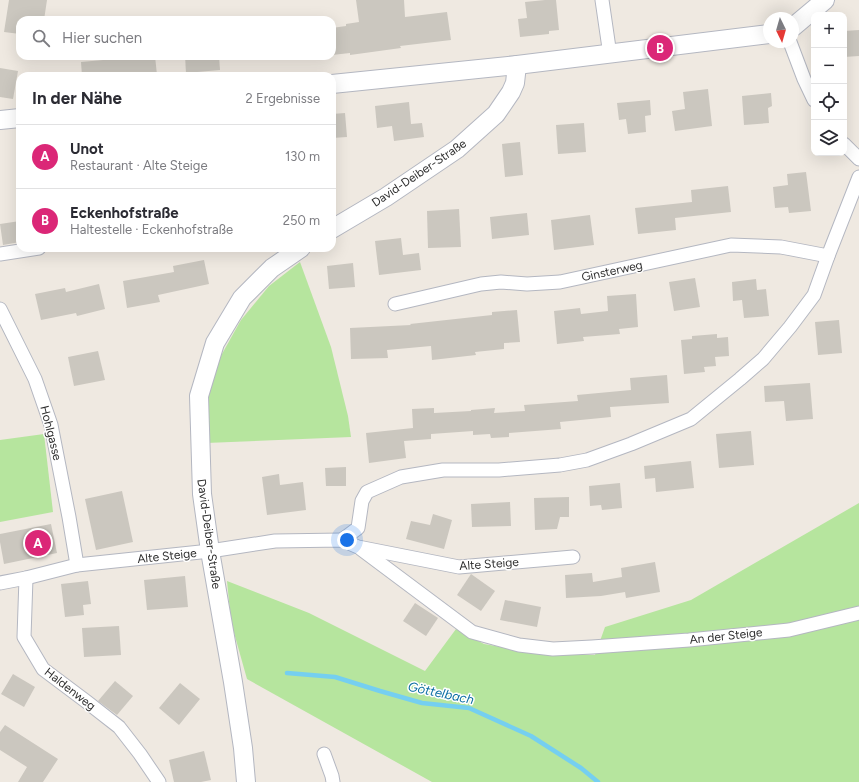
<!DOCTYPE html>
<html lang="de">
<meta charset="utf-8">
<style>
body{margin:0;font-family:Figtree,sans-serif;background:#f2f2f3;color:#2b2b33}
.controls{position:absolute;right:12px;top:12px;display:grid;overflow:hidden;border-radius:8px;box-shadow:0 4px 16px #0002}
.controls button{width:36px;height:36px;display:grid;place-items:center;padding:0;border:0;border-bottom:1px solid #e1e1e2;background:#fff;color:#2b2b33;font:20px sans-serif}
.compass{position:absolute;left:763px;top:12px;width:36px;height:36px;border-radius:50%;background:#fff;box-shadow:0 4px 16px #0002;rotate:175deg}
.you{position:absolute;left:347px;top:540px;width:14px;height:14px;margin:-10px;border:3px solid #fff;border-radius:50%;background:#1a73e8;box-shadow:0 0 0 6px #1a73e833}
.badge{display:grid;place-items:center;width:26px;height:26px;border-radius:50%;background:#db2777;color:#fff;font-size:13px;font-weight:700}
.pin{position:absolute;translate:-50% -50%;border:2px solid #fff;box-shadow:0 1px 4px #0006}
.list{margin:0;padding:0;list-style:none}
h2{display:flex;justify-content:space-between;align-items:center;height:52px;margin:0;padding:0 16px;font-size:17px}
h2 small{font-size:13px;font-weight:400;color:#7c7c81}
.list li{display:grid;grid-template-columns:26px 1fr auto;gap:12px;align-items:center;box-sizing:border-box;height:64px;padding:0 16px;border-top:1px solid #e1e1e2}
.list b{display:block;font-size:15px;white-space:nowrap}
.list p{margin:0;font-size:13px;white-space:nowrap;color:#7c7c81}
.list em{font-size:13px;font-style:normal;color:#7c7c81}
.icon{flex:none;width:22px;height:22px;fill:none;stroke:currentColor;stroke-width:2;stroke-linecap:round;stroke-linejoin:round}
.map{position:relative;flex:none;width:859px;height:782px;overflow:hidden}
.search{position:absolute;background:#fff;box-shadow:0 4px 16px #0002;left:16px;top:16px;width:320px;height:44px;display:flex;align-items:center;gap:10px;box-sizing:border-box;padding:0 14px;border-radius:12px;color:#7c7c81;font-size:15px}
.panel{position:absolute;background:#fff;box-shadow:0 4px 16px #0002;left:16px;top:72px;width:320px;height:180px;border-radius:12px}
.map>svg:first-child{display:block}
.green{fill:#b6e59e}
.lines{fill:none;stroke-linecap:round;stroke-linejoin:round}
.stream{stroke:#75cff0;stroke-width:4.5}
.building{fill:#cbc7bf}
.street-casing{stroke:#b4b7c1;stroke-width:15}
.secondary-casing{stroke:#b4b7c1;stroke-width:20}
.street{stroke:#fff;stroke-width:13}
.secondary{stroke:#fff;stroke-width:18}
.labels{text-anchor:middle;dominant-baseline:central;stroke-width:3;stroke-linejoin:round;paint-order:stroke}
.street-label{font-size:12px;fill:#2e2e2e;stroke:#fff}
.water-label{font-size:13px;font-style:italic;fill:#0d6fa3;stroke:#fff}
</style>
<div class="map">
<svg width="859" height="782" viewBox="0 0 859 782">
<rect width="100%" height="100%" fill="#efe9e1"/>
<g class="green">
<polygon points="300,262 331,347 348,416 351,437 206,443 209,395 218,361 241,320 269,286"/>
<polygon points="44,434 53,512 0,522 0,440"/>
<polygon points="859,503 859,782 432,782 247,679 231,622 227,581 309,613 425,671 456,629 484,644 536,653 595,655 605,627 691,600"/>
</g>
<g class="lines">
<polyline class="stream" points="287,673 335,677 380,691 422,703 469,708 531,736 581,768 598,782"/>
</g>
<g class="building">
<polygon points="9,0 47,0 44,20 20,20 20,34 4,32"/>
<polygon points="356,0 404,0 405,17 447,12 451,40 400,46 401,48 350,55 350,53 332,55 332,28 346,26 346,24 359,22"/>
<polygon points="545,0 556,0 559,30 549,31 549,34 520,37 518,19 527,18 525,2"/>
<polygon points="859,30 859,56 844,57 844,31"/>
<polygon points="125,56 155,56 157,75 82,76 81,62 125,58"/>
<polygon points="185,56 219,56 220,70 186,73"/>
<polygon points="0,68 18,71 13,99 0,97"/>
<polygon points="708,89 712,126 675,131 672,111 685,109 683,92"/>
<polygon points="771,93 772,106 768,108 769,123 744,125 742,96"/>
<polygon points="650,100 651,115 645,116 646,132 628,134 626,119 619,120 617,103"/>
<polygon points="409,102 411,124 422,123 424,137 394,141 392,126 377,128 375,106"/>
<polygon points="345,113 347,137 332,138 332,114"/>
<polygon points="584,123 586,152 558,154 556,125"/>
<polygon points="520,142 523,175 505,177 502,144"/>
<polygon points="806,172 811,211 789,213 788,207 775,208 773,187 788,185 787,174"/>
<polygon points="728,186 731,212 675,218 676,230 638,234 635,208 692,202 691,190"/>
<polygon points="459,209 461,247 428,248 427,211"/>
<polygon points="527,213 529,235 492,239 490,217"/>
<polygon points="590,215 594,245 554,250 551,220"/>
<polygon points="20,221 20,242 3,245 0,224"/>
<polygon points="401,238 403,255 419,253 421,270 379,275 375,241"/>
<polygon points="204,260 209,284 158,295 160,302 127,308 123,281 174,272 173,266"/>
<polygon points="353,263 355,287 329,289 327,266"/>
<polygon points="695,278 700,307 674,311 669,282"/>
<polygon points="756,279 757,290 766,289 769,316 744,318 742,300 733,301 732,282"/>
<polygon points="99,284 105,309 77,316 76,313 41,320 35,294 65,288 66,292"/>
<polygon points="636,294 638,327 619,329 620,334 583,337 584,341 557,344 554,311 580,308 581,314 608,311 607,296"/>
<polygon points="517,310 520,342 504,343 504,349 475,352 476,355 432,360 431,346 387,350 388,358 351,359 350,328 411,325 410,324 492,315 492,312"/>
<polygon points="839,320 842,353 818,355 815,322"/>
<polygon points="717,334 717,338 728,337 729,356 715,357 716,366 704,367 705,372 684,374 681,340 692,339 692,336"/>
<polygon points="98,351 105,380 74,386 68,357"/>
<polygon points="667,375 669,403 610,407 611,417 560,422 561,429 509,433 509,437 491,438 490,434 473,435 473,431 431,434 431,439 404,441 406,458 369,463 366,433 413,428 412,409 434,408 434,413 471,411 471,410 495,408 494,413 525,411 524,405 578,401 577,395 631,390 630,378"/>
<polygon points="810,383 813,419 786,421 784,401 765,402 764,386"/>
<polygon points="751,431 754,465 719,468 716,434"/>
<polygon points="691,461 694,488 656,492 655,478 645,479 644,466"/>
<polygon points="346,467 346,486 326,486 325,468"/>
<polygon points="279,474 280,485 303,482 306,510 267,515 262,477"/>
<polygon points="620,483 622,508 602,510 601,505 590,506 589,486"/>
<polygon points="122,491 133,542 96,550 85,499"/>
<polygon points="569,497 569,517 560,517 557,529 535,530 534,498"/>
<polygon points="510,502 511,526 472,527 471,504"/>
<polygon points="433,514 452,520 444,549 406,539 411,521 430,525"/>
<polygon points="51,524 57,553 4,564 0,542 0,534"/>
<polygon points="655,562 660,592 626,598 625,592 601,596 566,598 565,575 592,573 593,582 622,577 621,568"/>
<polygon points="471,574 495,591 481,611 457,595"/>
<polygon points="185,576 188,607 147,610 144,580"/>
<polygon points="88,581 91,604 83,605 84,615 65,617 61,584"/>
<polygon points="505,600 541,607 537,627 500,620"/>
<polygon points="415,603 438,618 426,636 403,621"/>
<polygon points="119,626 121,655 84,657 82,628"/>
<polygon points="13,674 35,687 24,707 1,694"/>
<polygon points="115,681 133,696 117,715 98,701"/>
<polygon points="180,683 200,699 179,725 159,708"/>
<polygon points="5,725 58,759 43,782 18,782 27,767 0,750 0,732"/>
<polygon points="204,751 211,780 201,782 174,782 169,760"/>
</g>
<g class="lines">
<defs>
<g id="street">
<polyline points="602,0 610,55"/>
<polyline points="790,42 804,79 814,100"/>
<polyline points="844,144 859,159"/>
<polyline points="0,254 39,248"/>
<polyline points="395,304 481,284 501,282 527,284 560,282 731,245 781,247 828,256"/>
<polyline points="0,309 35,379 51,425 69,517 77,565"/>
<polyline points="342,540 358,528 362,501 367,492 401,477 443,470 499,470 560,465 587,460 631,444 691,419 740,379 763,359 790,327 814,295 828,256 859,177"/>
<polyline points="361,549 472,632 519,645 553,649 592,647 689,640 789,630 859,613"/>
<polyline points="26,578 24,637 43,669 87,702 119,727 140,754 159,782"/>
<polyline points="0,583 26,578 77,565 210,551 275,541 342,540 358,547 459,567 573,557"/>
<polyline points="324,754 332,776 333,782"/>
</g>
<g id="secondary">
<polyline points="793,27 825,0"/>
<polyline points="332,84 517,65 769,34"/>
<polyline points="0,120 20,118"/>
<polyline points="332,229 386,197 457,149 496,114 511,92 515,83 517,65"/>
<polyline points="246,782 243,748 233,682 210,551 202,494 199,396 215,343 242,298 272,268 301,248"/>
</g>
</defs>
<use href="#street" class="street-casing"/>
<use href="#secondary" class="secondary-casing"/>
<use href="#street" class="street"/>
<use href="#secondary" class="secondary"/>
</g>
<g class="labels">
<g class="street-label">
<text transform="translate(419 173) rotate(-34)">David-Deiber-Straße</text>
<text transform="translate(612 271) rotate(-12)">Ginsterweg</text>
<text transform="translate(51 433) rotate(76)">Hohlgasse</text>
<text transform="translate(209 534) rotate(82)">David-Deiber-Straße</text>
<text transform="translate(167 556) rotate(-6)">Alte Steige</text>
<text transform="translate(489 564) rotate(-4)">Alte Steige</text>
<text transform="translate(726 636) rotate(-6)">An der Steige</text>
<text transform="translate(70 689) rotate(38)">Haldenweg</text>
</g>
<g class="water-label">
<text transform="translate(441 693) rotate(12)">Göttelbach</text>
</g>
</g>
</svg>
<div class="controls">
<button>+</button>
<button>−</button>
<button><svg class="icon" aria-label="locate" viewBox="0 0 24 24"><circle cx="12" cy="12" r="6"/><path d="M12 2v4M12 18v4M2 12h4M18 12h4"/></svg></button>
<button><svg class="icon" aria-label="layers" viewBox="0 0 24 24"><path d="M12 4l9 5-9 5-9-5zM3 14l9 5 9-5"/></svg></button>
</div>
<svg class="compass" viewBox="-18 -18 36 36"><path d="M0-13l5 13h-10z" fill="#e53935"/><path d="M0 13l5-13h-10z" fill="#7c7c81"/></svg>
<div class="you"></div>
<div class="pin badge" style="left:38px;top:543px">A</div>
<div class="pin badge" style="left:660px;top:48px">B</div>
<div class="search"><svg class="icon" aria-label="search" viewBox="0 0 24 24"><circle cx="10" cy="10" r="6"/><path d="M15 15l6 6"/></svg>Hier suchen</div>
<section class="panel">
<h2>In der Nähe<small>2 Ergebnisse</small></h2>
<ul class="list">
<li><span class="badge">A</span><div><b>Unot</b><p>Restaurant · Alte Steige</p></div><em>130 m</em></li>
<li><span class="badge">B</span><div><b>Eckenhofstraße</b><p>Haltestelle · Eckenhofstraße</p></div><em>250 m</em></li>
</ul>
</section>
</div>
